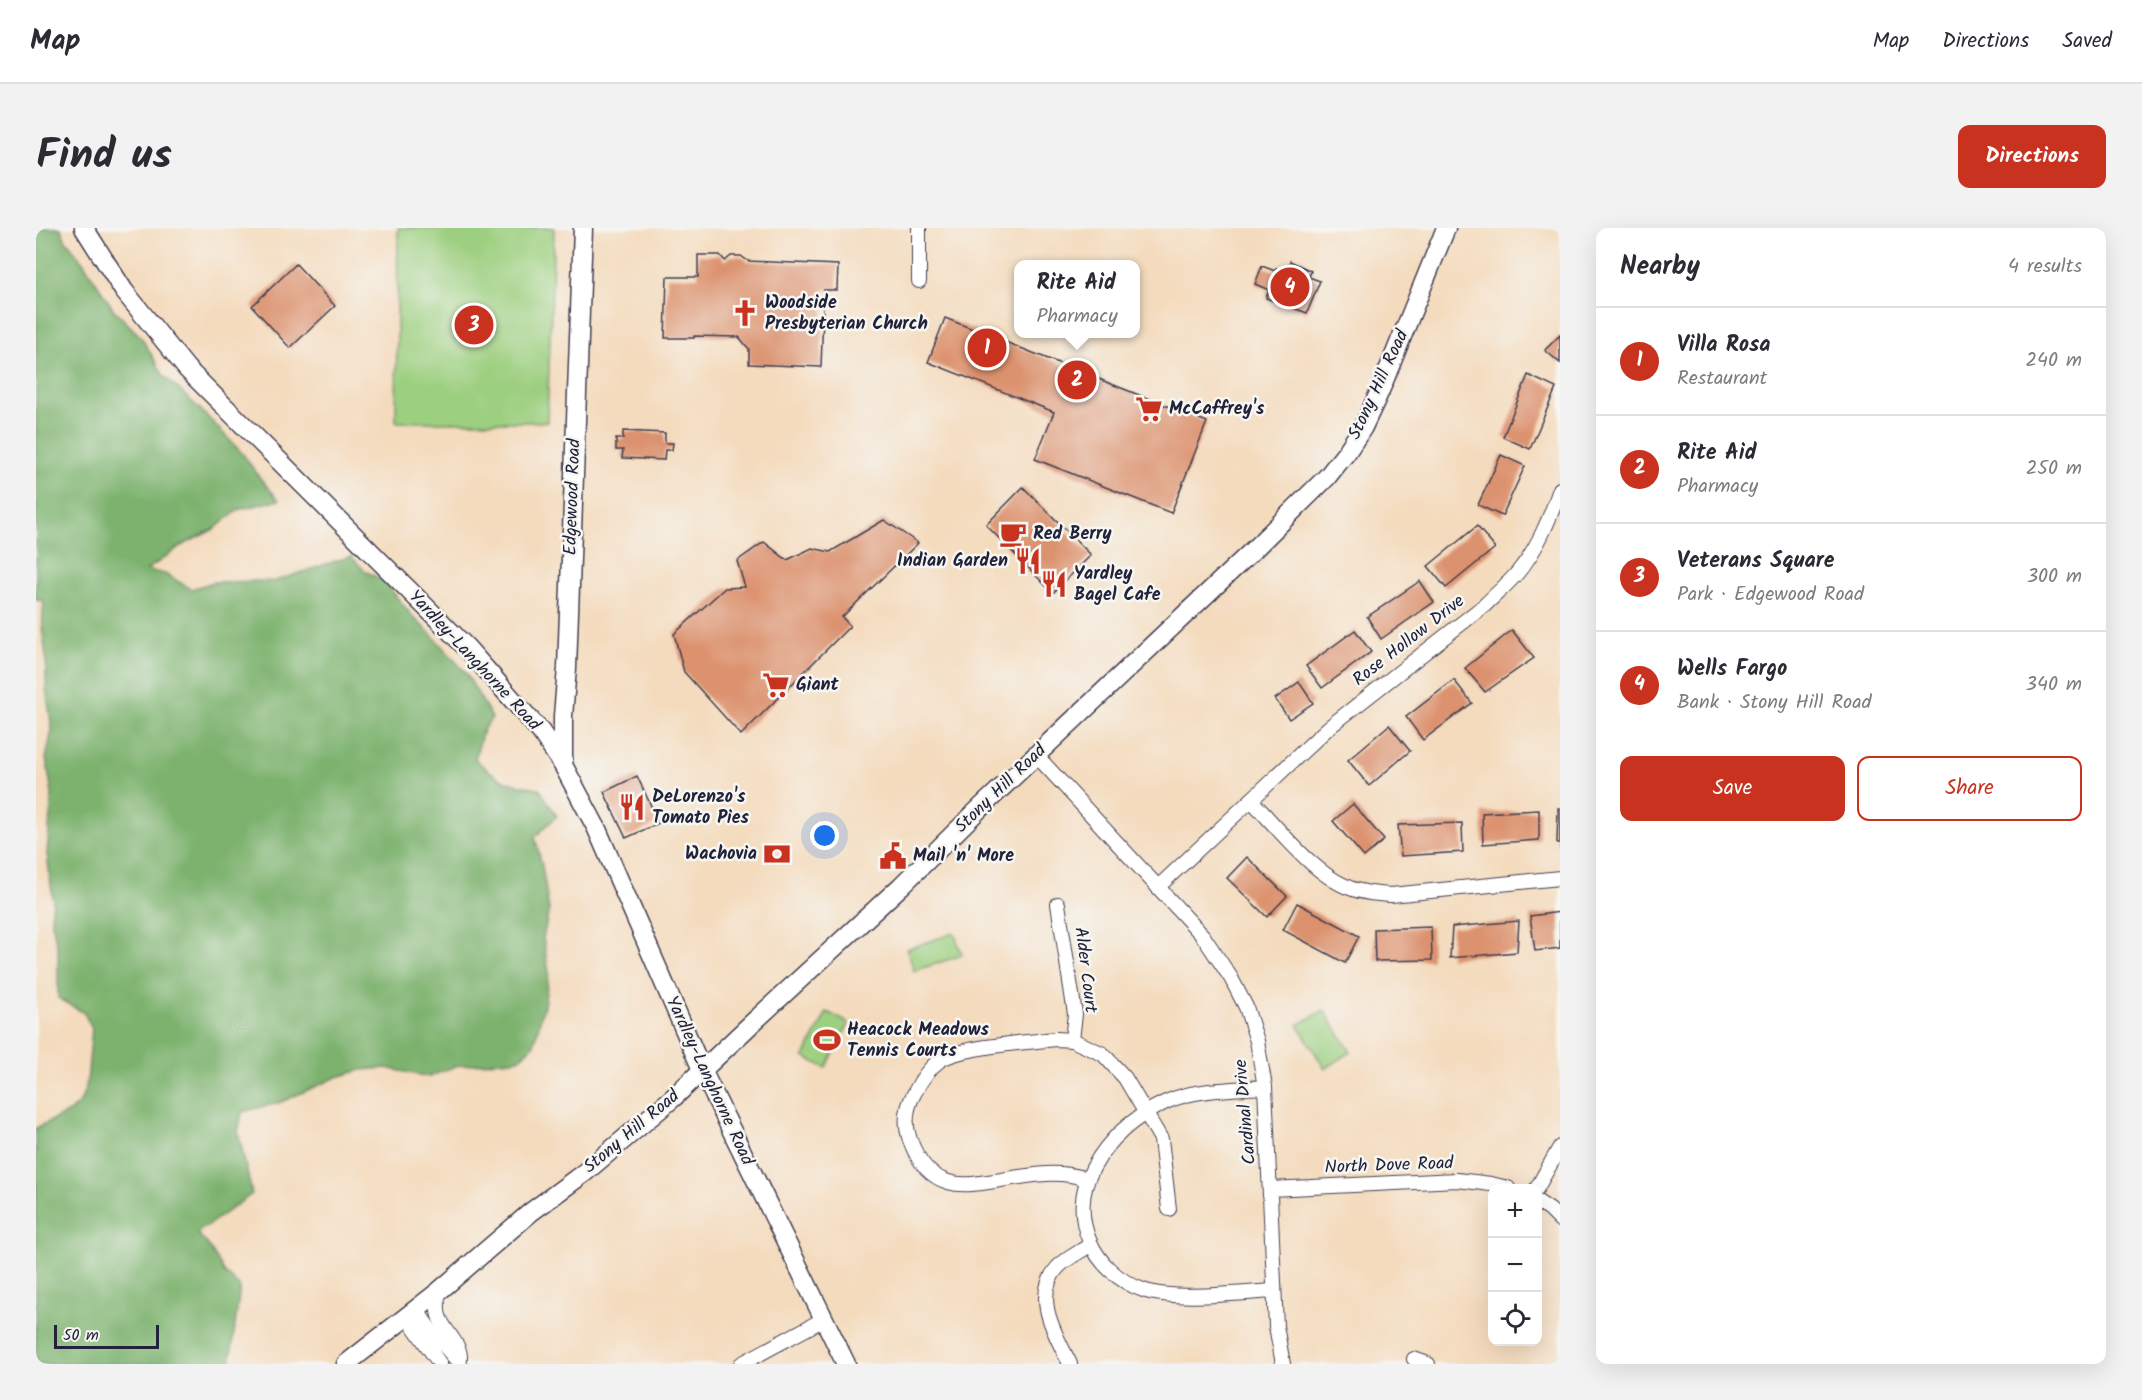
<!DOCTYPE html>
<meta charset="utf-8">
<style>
body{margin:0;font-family:Kalam,sans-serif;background:#f2f2f3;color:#2b2b33}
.controls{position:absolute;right:18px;bottom:18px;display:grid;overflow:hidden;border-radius:12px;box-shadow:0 6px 24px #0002}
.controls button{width:54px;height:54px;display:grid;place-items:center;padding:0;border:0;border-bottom:2px solid #e1e1e2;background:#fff;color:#2b2b33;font:30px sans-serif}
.scale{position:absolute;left:18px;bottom:15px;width:105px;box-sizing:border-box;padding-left:6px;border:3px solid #22223b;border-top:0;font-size:16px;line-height:21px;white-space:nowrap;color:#22223b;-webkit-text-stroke:4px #f6f6f2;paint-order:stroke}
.you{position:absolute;left:789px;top:608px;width:21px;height:21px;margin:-15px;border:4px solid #fff;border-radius:50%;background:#1a73e8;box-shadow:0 0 0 9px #1a73e833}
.badge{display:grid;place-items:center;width:39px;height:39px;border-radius:50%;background:#c8321e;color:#fff;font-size:20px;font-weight:700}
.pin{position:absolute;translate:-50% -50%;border:3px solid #fff;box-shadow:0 2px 6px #0006}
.popup{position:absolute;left:978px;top:32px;width:126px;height:78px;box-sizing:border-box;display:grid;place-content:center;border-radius:12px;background:#fff;filter:drop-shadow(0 2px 4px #0005);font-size:20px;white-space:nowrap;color:#7c7c81}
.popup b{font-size:22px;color:#2b2b33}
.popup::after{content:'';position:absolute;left:50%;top:100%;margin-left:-12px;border:12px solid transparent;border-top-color:#fff}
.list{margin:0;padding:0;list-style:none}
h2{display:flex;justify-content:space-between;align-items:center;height:78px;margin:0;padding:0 24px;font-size:26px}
h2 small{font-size:20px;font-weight:400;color:#7c7c81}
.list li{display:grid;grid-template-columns:39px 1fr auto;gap:18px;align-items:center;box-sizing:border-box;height:108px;padding:0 24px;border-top:2px solid #e1e1e2}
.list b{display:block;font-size:22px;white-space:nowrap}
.list p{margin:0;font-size:20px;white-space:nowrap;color:#7c7c81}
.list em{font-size:20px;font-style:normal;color:#7c7c81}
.actions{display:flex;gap:12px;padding:18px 24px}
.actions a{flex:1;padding:14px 0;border:2px solid #c8321e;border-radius:12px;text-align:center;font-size:21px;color:#c8321e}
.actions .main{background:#c8321e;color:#fff}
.icon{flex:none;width:33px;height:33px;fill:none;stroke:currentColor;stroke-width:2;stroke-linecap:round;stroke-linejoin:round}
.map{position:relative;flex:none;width:1524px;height:1136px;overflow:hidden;border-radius:12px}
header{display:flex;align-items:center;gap:36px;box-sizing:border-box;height:84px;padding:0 30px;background:#fff;border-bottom:2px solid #e1e1e2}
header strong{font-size:28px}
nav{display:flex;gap:33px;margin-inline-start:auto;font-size:21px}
.intro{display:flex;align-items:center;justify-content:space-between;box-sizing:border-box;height:144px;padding:0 36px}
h1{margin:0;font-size:42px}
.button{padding:15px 27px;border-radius:12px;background:#c8321e;color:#fff;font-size:21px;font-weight:700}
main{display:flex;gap:36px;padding:0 36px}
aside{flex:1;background:#fff;border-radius:12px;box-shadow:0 6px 24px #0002}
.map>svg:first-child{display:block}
.green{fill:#9ccf7f;stroke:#5f785d;stroke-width:1.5}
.forest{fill:#7db26e;stroke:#506a54;stroke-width:1.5}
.building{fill:#dc926e}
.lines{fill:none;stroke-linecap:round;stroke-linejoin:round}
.street-casing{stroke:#423e4f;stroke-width:16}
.secondary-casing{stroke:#423e4f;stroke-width:21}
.street{stroke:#fff;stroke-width:14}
.secondary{stroke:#fff;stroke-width:18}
.labels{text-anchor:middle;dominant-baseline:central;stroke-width:5;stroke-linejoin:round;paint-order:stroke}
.poi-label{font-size:18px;font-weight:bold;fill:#22223b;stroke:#f6f6f2;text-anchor:start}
.street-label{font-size:18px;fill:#22223b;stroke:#f6f6f2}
</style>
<header>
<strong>Map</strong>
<nav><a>Map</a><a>Directions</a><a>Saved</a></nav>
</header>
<div class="intro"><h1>Find us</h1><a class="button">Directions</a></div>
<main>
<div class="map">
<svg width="1524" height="1136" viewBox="0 0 1524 1136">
<rect width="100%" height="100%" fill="#f6f6f2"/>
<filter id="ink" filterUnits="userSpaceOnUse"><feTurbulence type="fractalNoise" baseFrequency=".0167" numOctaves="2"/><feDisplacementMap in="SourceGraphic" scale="12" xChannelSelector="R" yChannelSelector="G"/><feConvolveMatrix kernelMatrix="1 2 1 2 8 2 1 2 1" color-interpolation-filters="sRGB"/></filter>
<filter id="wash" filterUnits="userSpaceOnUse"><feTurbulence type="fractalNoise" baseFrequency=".008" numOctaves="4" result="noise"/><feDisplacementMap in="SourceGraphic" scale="24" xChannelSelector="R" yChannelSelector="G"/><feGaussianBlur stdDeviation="1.35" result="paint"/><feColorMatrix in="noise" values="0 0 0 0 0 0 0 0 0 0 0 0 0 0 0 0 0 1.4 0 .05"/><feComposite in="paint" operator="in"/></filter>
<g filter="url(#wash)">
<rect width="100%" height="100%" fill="#f4dbbe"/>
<g class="green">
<polygon points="362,0 518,0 511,194 360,194"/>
<polygon points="918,705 926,727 878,743 871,721"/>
<polygon points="1288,782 1315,824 1289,841 1262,797"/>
<polygon points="791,784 813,795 790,840 768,829"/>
</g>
<path class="forest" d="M0,0H25L29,11L47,34L78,82L105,109L128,148L164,181L206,225L224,250L243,272L204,281L178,301L145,318L111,342L129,346L155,361L178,354L239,353L315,328L329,343L348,353L376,388L395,406L430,445L456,490L447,502L439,531C463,553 472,556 503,560L521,588L499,609L506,638L513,682L507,710L513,745L508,777L498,816L483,831L419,838L393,849L350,840L325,842L301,849L245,874L206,884L202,904L216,966L161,1005L172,1017L188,1044L204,1059L194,1136H0V900L33,884L45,873L51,854L56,801L48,785L22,770V723L15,690L17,673L11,626L16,565L10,530L16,502L10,460V428L6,400L8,373L0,372Z"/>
<g id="blocks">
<g class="building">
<polygon points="662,27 684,27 689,33 695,28 705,28 712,33 802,37 801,62 788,62 785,139 713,136 713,121 703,109 658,108 658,110 629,110 631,49 662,49"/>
<polygon points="1254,33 1275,43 1273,49 1284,53 1271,85 1230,70 1233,62 1219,56 1226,38 1239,43 1240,40 1250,44"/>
<polygon points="260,36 299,78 254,120 216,78"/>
<polygon points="909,90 1171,194 1135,285 999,231 1018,184 892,134"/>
<polygon points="1524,107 1524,135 1509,122"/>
<polygon points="1492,147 1520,160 1494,221 1467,209"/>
<polygon points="587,203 629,205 629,215 637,215 636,222 629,222 628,232 586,230 587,222 580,222 580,211 587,211"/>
<polygon points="1465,227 1489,238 1466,288 1442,277"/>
<polygon points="987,259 1055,327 1017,365 950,297"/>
<polygon points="848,292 882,315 806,389 814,398 705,507 648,444 638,406 689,360 709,359 701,333 728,314 751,332 776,320 794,324"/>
<polygon points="1441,298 1459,320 1410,360 1392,338"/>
<polygon points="1384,353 1398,374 1345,411 1331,389"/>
<polygon points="1319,402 1335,424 1286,460 1270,438"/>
<polygon points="1476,402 1498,430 1449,464 1429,440"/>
<polygon points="1418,452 1436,475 1387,512 1370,489"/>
<polygon points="1263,454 1277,475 1253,491 1239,471"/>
<polygon points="1353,497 1374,523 1333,558 1312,532"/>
<polygon points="601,548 623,595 590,610 568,564"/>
<polygon points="1317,576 1348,612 1328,629 1297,593"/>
<polygon points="1522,580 1524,580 1524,615 1521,615"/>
<polygon points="1503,582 1503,612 1447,616 1446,585"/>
<polygon points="1426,595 1427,624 1365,628 1362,597"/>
<polygon points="1211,629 1251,668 1231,689 1191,650"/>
<polygon points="1261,675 1323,708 1309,735 1247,702"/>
<polygon points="1524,684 1524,720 1499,723 1494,688"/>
<polygon points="1483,693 1481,724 1414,730 1416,699"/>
<polygon points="1395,699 1396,732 1339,733 1338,701"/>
</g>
</g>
</g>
<g filter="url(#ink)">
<use href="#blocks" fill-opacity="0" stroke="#423e4f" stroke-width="1.5"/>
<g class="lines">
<defs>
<g id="street">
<polyline points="883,0 883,53"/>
<polyline points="1000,527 1167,708 1195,750 1210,779 1221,813 1229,859 1240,1098 1247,1136"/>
<path d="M1215,572C1241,599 1278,647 1314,660C1327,665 1341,666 1355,667L1524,650"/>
<path d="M1122,659L1292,500L1449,377C1460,366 1472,356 1482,344C1502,320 1514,290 1524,261"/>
<polyline points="1022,676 1039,786 1036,812"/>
<path d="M1229,859C1199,861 1157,861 1130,874C1100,888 1073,910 1057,940C1031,987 1056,1044 1107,1062C1138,1073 1204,1065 1238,1063"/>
<path d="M1051,951C1018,940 986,949 952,954C939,956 925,958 912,954C892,948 881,931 874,912C868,895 870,879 879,864C885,852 893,840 904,832C923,819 993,814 1020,811L1036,812L1067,826L1089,850L1125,911L1133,981"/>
<polyline points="1501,960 1524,919"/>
<polyline points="1234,961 1421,952 1455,956 1472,960"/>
<polyline points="1502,974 1514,982 1524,992"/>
<path d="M402,1064C402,1071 401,1081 403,1088C408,1105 429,1118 423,1135"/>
<polyline points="380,1081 393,1100 424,1136"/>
<polyline points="371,1089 404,1136"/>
<polyline points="1378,1131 1392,1136"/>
<polyline points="705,1136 788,1091"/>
<path d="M1034,1136C1020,1107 995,1069 1022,1039C1031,1030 1044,1024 1054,1017"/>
</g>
<g id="secondary">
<polyline points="48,0 88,63 151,141 431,420 505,504 527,537 560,599 666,842 810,1136"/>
<polyline points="527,537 527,488 531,440 547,0"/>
<polyline points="310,1136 402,1064 495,984 548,945 638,869 712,799 865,658 940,584 1214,325 1291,249 1310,225 1327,199 1343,165 1410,0"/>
</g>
</defs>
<use href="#street" class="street-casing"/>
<use href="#secondary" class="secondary-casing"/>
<use href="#street" class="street"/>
<use href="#secondary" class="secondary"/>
</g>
</g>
<defs>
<symbol id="church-bare" viewBox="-9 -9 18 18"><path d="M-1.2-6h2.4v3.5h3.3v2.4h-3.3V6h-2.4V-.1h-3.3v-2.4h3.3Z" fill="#c8321e" stroke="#f6f6f2" stroke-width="2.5" paint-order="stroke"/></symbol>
<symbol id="supermarket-bare" viewBox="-9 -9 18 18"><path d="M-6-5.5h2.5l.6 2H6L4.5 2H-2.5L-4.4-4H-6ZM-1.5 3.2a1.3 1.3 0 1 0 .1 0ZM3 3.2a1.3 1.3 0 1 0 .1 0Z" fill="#c8321e" stroke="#f6f6f2" stroke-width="2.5" paint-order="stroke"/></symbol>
<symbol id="cafe-bare" viewBox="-9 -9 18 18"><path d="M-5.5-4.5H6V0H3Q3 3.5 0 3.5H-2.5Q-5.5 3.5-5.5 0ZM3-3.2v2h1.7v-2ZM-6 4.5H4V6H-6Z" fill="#c8321e" stroke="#f6f6f2" stroke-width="2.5" paint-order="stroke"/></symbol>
<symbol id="restaurant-bare" viewBox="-9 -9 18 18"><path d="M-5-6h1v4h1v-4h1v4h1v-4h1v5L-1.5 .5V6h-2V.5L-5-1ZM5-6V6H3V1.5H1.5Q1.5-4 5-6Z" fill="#c8321e" stroke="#f6f6f2" stroke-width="2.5" paint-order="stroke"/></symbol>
<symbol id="bank-bare" viewBox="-9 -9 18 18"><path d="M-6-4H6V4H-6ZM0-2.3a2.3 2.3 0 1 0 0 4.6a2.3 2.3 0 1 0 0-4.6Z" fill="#c8321e" stroke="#f6f6f2" stroke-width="2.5" paint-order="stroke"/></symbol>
<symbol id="civic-bare" viewBox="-9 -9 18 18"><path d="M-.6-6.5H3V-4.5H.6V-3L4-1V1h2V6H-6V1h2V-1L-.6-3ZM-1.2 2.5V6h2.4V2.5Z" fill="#c8321e" stroke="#f6f6f2" stroke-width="2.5" paint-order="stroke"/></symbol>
<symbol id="stadium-bare" viewBox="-9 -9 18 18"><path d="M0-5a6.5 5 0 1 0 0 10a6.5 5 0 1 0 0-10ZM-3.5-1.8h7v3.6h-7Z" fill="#c8321e" stroke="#f6f6f2" stroke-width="2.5" paint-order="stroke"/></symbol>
</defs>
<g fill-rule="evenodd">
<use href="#church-bare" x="690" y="66" width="38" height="38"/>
<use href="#supermarket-bare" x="1094" y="162" width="38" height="38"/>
<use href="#cafe-bare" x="958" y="287" width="38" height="38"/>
<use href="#restaurant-bare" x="973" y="314" width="38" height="38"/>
<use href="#restaurant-bare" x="999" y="337" width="38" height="38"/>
<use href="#supermarket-bare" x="721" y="438" width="38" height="38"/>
<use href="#restaurant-bare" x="577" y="560" width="38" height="38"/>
<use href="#bank-bare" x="722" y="607" width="38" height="38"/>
<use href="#civic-bare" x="838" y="609" width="38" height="38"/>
<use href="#stadium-bare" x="772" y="793" width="38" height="38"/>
</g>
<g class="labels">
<g class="poi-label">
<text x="729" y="75">Woodside<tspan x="729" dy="21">Presbyterian Church</tspan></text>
<text x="1133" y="181">McCaffrey's</text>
<text x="997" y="306">Red Berry</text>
<text x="972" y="333" text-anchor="end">Indian Garden</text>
<text x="1038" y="346">Yardley<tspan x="1038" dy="21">Bagel Cafe</tspan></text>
<text x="760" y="457">Giant</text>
<text x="616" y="569">DeLorenzo's<tspan x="616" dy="21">Tomato Pies</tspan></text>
<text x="721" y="626" text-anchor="end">Wachovia</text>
<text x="877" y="628">Mail 'n' More</text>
<text x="811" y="802">Heacock Meadows<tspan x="811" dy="21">Tennis Courts</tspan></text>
</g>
<g class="street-label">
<text transform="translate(1343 157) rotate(-65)">Stony Hill Road</text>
<text transform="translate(537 269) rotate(-88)">Edgewood Road</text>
<text transform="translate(1373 413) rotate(-38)">Rose Hollow Drive</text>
<text transform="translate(438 433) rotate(47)">Yardley-Langhorne Road</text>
<text transform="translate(965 561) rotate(-44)">Stony Hill Road</text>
<text transform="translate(1049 742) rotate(83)">Alder Court</text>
<text transform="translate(673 853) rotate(65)">Yardley-Langhorne Road</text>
<text transform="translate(1210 884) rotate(-95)">Cardinal Drive</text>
<text transform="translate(596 904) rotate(-40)">Stony Hill Road</text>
<text transform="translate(1353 938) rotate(-2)">North Dove Road</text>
</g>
</g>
</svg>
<div class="controls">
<button>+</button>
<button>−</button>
<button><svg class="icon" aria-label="locate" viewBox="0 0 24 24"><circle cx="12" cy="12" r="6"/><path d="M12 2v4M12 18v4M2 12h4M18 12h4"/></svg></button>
</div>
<div class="scale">50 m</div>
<div class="you"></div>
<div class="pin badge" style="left:951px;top:120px">1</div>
<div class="pin badge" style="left:1041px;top:152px">2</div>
<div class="popup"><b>Rite Aid</b>Pharmacy</div>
<div class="pin badge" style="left:438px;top:97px">3</div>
<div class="pin badge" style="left:1254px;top:59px">4</div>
</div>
<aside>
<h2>Nearby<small>4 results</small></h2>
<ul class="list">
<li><span class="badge">1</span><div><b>Villa Rosa</b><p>Restaurant</p></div><em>240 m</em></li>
<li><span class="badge">2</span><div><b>Rite Aid</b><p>Pharmacy</p></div><em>250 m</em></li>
<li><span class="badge">3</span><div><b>Veterans Square</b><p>Park · Edgewood Road</p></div><em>300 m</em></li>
<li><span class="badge">4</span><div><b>Wells Fargo</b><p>Bank · Stony Hill Road</p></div><em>340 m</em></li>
</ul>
<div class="actions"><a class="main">Save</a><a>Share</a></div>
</aside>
</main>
